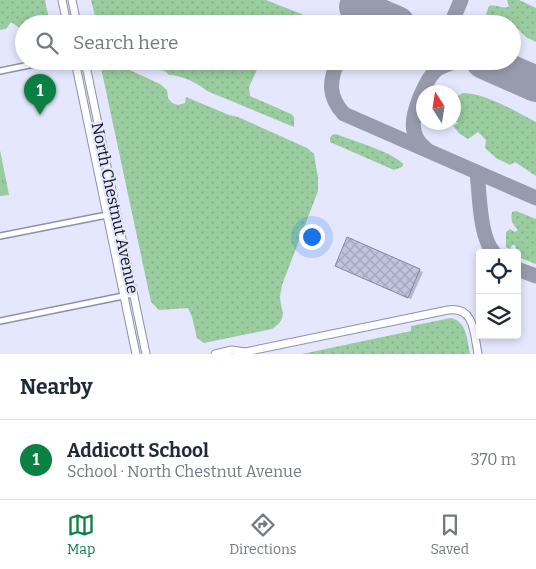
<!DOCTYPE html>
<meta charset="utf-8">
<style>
body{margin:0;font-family:Bitter,serif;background:#f2f2f3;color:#1f2937}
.controls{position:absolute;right:15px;bottom:15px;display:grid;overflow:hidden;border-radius:5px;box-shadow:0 2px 8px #0003}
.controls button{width:45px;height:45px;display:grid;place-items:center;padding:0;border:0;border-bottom:1px solid #e0e1e3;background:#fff;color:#1f2937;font:25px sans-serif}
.compass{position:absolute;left:416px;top:85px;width:45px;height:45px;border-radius:50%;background:#fff;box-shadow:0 2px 8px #0003;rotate:348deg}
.you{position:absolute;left:311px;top:236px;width:18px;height:18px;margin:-12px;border:4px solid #fff;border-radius:50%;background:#1a73e8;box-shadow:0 0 0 8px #1a73e833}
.badge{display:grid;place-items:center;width:32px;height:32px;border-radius:50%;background:#0b8043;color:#fff;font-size:16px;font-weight:700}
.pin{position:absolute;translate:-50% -41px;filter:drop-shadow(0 1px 2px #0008)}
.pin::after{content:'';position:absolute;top:26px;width:18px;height:15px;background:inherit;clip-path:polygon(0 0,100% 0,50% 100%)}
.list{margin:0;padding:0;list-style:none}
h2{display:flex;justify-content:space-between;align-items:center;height:65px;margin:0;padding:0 20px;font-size:21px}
h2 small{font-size:16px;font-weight:400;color:#747a83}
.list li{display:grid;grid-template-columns:32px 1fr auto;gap:15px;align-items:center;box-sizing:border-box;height:80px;padding:0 20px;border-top:1px solid #e0e1e3}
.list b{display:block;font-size:19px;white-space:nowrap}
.list p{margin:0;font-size:16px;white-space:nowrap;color:#747a83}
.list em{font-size:16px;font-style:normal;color:#747a83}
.icon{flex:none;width:28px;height:28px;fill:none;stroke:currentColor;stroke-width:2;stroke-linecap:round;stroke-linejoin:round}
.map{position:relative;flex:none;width:536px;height:354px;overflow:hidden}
.search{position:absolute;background:#fff;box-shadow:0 2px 8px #0003;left:15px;right:15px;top:15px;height:55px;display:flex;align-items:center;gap:12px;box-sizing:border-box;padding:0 18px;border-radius:28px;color:#747a83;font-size:19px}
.sheet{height:145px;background:#fff}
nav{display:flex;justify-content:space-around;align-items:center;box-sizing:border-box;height:70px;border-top:1px solid #e0e1e3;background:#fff;font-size:14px;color:#747a83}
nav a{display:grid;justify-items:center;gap:2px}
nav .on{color:#0b8043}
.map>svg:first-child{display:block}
.grass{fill:url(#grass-dots)}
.park{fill:url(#park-tufts)}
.shadow{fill:#0003}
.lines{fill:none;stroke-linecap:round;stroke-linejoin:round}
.taxiway{stroke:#989bac;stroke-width:15}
.runway{stroke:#989bac;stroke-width:36}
.building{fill:url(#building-cross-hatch);stroke:#8588a0}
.street-casing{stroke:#8d90aa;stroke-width:8}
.secondary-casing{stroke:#8d90aa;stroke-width:9}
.street{stroke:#fff;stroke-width:5}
.secondary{stroke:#fff;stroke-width:7}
.labels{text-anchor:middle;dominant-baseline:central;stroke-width:4.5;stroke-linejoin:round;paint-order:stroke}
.street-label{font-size:16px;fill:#11121b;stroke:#e4e7fd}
</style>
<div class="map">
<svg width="536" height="354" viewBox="0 0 536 354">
<defs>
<pattern id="grass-dots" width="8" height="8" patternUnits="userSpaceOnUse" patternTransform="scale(1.25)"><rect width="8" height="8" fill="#99cc9f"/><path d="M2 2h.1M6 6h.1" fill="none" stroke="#83ae88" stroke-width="1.8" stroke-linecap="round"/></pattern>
<pattern id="park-tufts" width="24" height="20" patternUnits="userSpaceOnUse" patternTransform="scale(1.25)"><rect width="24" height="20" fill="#99cc9f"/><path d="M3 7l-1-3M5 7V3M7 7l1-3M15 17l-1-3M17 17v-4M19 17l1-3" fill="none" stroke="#83ae88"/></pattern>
<pattern id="building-cross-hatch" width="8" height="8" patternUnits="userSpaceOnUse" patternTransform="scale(1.25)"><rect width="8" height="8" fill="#c0c3dd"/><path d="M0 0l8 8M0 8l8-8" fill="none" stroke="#a4a6bd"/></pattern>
</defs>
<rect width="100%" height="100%" fill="#e4e7fd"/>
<g class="grass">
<polygon points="0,0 45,0 50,24 24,24 24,31 11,22 6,29 0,30"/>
<polygon points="91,0 266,0 314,19 321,24 300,24 287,20 281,24 97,24"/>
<path d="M507,0H519L536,8V42L526,37L517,28L512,27V24C504,24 498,20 491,21L486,14L489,6C496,4 502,9 509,7Z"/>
<path d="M101,61H110L160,84L167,90L168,98L172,103L178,105L185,103L186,97L229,115L238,117L307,148L314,154L318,178V191L282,285C282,288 280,293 280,297C281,312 289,317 272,329L204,343L197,338L192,317L188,308L159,310L151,302L100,63Z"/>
<path d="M141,61H261L249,87L250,96L291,114L294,117V127L207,91C198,83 181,75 169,75L166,72Z"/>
<path d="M463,93C488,94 514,111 536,122V176L515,162L510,165L496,158L485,148L486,140L478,132L468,139L460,134L453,126L458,123L454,120V98Z"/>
<path d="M336,134C353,141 391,151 403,164L402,167L394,170L330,142V138L332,135Z"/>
<path d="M516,211L536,219V264L518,257L515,245H512L510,249L506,247V232L510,229L515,232L518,230C513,224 510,221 512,212Z"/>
<path d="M451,318C467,322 467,339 470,354H302L411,331V326Z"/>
</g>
<polygon class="park" points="0,150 9,195 0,196"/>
<polygon class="shadow" points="348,239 423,272 411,299 339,267"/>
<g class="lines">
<g class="taxiway">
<polyline points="380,24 392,22"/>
<polyline points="451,24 461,0"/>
<path d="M338,61C329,81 328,97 344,114L536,198"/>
<polyline points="477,61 487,62"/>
<path d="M426,149C408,135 412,117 420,97C424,88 428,78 435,71C442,65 452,63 460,61"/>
<path d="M477,173C480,195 479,236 494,253"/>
<polyline points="517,269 536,276"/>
</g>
<g class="runway">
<polyline points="357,7 397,24"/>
<polyline points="484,61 536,84"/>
</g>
</g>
<polygon class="building" points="347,237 420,269 408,298 335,266"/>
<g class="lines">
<defs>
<g id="street">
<polyline points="0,71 49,61"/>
<polyline points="0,236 117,213"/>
<polyline points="0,321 133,294"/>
</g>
<g id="secondary">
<polyline points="62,0 67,24"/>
<polyline points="72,0 77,24"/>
<polyline points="75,61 136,354"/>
<polyline points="85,61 146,354"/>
<path d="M215,354L232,350L245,352L448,310C475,306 474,334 478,354"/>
</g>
</defs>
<use href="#street" class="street-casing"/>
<use href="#secondary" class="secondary-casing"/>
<use href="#street" class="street"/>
<use href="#secondary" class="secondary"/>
</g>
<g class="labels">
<g class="street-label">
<text transform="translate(115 208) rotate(78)">North Chestnut Avenue</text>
</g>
</g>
</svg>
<div class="controls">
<button><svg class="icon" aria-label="locate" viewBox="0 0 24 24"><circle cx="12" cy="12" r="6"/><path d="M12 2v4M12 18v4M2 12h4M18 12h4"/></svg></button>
<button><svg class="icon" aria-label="layers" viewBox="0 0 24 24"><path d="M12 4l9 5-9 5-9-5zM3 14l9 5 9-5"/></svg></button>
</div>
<svg class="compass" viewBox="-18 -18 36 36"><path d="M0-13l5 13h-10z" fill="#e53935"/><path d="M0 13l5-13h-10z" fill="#747a83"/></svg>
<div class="you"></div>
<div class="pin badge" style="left:40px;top:115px">1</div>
<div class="search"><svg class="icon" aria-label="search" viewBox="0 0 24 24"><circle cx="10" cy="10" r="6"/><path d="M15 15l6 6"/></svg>Search here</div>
</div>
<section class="sheet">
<h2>Nearby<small></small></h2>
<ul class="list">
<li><span class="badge">1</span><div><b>Addicott School</b><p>School · North Chestnut Avenue</p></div><em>370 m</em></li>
</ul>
</section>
<nav>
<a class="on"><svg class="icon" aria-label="map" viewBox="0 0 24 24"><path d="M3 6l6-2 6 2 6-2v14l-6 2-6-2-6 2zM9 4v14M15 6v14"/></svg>Map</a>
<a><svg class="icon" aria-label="directions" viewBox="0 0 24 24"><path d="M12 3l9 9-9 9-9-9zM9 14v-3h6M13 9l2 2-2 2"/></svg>Directions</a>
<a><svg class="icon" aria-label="saved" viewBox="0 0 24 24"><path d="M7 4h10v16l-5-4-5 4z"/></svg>Saved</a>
</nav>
